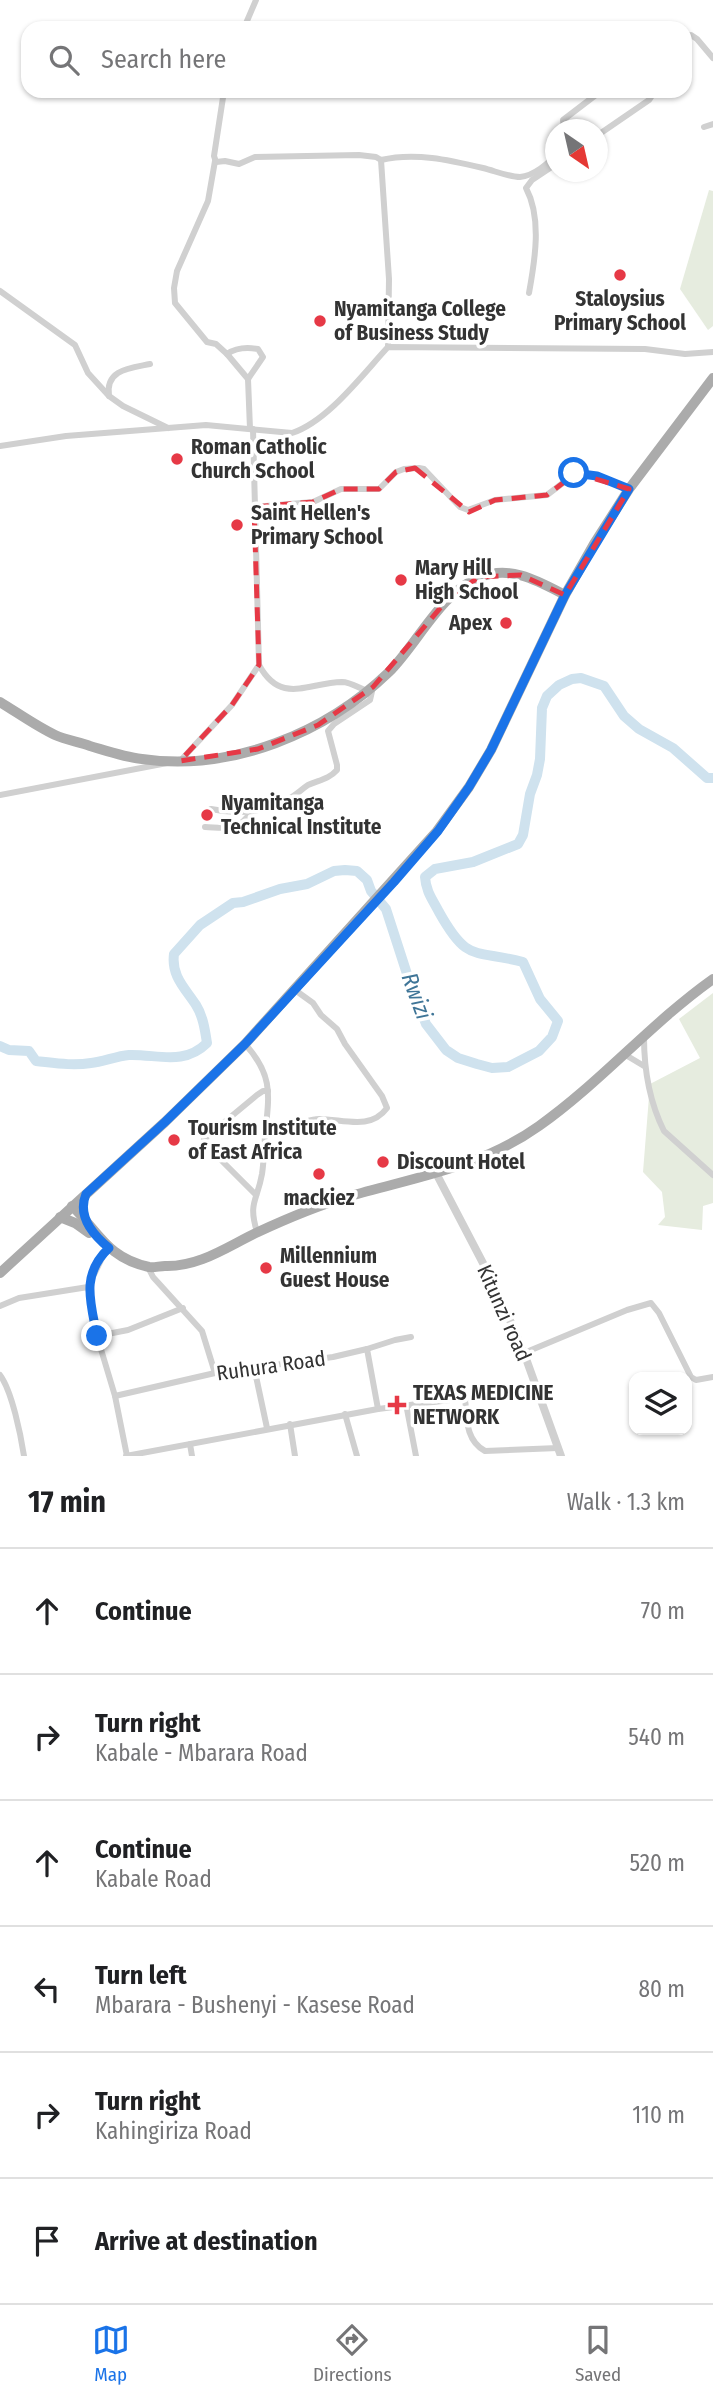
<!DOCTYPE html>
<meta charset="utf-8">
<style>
body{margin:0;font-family:"Fira Sans Condensed",sans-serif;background:#f2f2f2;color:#202124}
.controls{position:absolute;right:21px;bottom:21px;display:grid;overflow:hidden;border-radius:14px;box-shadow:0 2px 5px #0004}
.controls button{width:63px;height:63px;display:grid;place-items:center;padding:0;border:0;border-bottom:2px solid #e0e0e0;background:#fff;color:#202124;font:35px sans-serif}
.compass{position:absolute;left:545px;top:119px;width:63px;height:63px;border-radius:50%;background:#fff;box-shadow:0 2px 5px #0004;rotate:146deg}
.stop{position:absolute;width:21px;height:21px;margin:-16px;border:5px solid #1a73e8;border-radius:50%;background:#fff}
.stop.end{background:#1a73e8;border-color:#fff;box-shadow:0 2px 7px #0008}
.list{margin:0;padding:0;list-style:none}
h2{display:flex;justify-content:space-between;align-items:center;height:91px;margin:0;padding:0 28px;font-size:30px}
h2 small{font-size:23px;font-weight:400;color:#757577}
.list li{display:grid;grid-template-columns:46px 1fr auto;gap:21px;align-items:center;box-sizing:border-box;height:126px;padding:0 28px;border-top:2px solid #e0e0e0}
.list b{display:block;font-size:26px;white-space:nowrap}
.list p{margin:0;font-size:23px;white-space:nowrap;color:#757577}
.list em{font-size:23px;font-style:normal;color:#757577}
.icon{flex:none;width:38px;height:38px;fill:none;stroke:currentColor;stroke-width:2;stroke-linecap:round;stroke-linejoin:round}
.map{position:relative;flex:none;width:713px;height:1456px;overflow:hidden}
.search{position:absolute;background:#fff;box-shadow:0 2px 5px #0004;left:21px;right:21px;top:21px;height:77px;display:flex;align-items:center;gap:18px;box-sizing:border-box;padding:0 24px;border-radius:21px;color:#757577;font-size:26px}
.sheet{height:847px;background:#fff}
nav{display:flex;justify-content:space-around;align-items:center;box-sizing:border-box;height:98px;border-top:2px solid #e0e0e0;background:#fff;font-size:19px;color:#757577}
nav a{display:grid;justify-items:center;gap:4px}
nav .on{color:#1a73e8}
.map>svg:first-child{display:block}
.green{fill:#e6ecdf}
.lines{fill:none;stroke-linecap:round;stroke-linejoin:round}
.river{stroke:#cfe2ee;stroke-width:10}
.minor{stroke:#d0d0d0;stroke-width:6}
.tertiary{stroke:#d0d0d0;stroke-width:8}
.primary{stroke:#ababab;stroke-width:10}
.route{stroke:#1a73e8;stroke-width:9}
.marked{fill:none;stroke:#e63946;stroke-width:5;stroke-dasharray:14 9;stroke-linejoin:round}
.poi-dot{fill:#e63946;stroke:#fff;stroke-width:2.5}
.labels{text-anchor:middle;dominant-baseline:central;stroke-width:7;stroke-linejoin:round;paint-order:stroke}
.poi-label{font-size:21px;font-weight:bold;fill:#333;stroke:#fff;text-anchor:start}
.street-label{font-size:21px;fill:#333;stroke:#fff}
.water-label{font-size:23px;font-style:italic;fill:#3f7597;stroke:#fff}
</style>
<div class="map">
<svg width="713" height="1456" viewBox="0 0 713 1456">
<rect width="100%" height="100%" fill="#fff"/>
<g class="green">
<polygon points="709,190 713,191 713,326 708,330 680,289"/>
<polygon points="713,993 713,1203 703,1206 702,1230 658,1225 665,1217 662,1192 643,1172 650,1084 700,1058 679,1019"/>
</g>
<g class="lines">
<path class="river" d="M0,1046L9,1050L29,1051L36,1061C55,1063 72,1066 91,1063C103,1062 116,1056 129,1055C157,1054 184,1066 207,1043C205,1030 203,1016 196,1005C185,988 171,976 174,954L200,925L233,903L243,902L280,889L307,884L334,871L345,870L357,871L367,880L371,891L386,909L408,977L426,1024L446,1050L458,1058L477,1064L492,1068L508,1067L539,1051L552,1037L558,1021L540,999L523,962C474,949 468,964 439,912C433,900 426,892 425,877L435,869L473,862L518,844L523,835L530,794L537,775L540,759L542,708L547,696L559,685L572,679L581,678L604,686L624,716L639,729L673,748L707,778H713"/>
<g class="minor">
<polyline points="244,28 256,0"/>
<polyline points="685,39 691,35 697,39 713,58"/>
<path d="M224,91L214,156L216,162L225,161L239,164L255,157L359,155L376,157L381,160C415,152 449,160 483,168C495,171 509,177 520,177C533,176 550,163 556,153"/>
<polyline points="704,127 713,124"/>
<polyline points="564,130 563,120 601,91"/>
<polyline points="598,135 649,100 653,94 652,91"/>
<polyline points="381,160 389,279 388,347"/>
<path d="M215,161L208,201L177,271L174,288L175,303L207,342L216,344L227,354C237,347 247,347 258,349L263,357L248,379L250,429"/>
<polyline points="0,291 75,345 88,373 109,396 123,406 168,428"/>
<path d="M529,293C535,260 542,218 526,188L532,180L556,164"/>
<polyline points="227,354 248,379"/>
<path d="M109,396C105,369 131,368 150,364"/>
<path d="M253,429L259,665C281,705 307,683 342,682C350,682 359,688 367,691"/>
<path d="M0,446L66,436L206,425L292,433C328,421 362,375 388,347L645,349L685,354L713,352"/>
<polyline points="254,507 313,502 341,489 379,489 396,472 404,469 419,468 424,469 460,507 468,510 495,500 547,495 576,473 597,476 629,489"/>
<polyline points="181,760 232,705 259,665"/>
<polyline points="0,795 167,763"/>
<path d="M211,809C239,815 265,813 290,798C297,794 302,789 308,785C319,780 329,779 337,770V765L328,731L334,724L370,700L373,687"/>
<path d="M205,827C227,828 238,832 251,812"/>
<path d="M644,1037C644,1070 649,1101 664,1131L713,1175"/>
<path d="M245,1044C274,1076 269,1095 265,1136C264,1148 264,1161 262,1174C257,1202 248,1202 257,1232"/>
<polyline points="624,1054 644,1066"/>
<path d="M265,1135C282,1131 302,1120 319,1119C343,1119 370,1131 387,1108L382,1096L345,1044L337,1029L321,1015L313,1003L295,990"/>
<polyline points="256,1195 216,1155 204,1139 257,1095 263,1091 268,1091"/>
<polyline points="109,1248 104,1254 88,1287 97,1336 115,1396 127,1456"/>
<polyline points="148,1267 153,1277 202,1331 215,1373"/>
<polyline points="0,1306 19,1298 88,1287"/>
<polyline points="97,1336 128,1330 183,1308"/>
<polyline points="367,1349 395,1340 411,1337"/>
<polyline points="524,1353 627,1310 651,1303 659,1313 691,1377 696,1380 713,1377"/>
<polyline points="254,1367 267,1428"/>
<path d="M0,1375C12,1391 21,1436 24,1456"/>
<polyline points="115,1396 215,1373 333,1357 367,1349 378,1409"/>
<path d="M465,1397C467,1418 465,1440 485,1451L558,1448"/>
<polyline points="406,1404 416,1456"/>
<polyline points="345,1414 357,1456"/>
<polyline points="290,1424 295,1456"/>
<polyline points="190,1444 192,1456"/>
<polyline points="126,1456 378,1409 537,1389"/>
</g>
<polyline class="tertiary" points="437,1175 496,1288 524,1353 561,1456"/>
<g class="primary">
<path d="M0,702C18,713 36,726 55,735C66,740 79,742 90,746C107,751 124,757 142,759C231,772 326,733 389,672C418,643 441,592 480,577C511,565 538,581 565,595"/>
<path d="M72,1206C99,1232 107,1258 149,1267C153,1268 160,1266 165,1266C200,1267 228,1246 258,1232C286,1219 317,1206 347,1197C415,1177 480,1168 539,1126C601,1082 651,1023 713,979"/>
<polyline points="60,1217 75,1223 89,1233"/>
<polyline points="0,1273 165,1122 245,1044 437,831 469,787 491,750 565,595 594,544 629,489 713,378"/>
</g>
</g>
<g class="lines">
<path class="route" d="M97,1336C91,1303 80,1275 109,1248C93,1235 77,1216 86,1194L165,1122L245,1044L394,882L438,831L469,787L491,750L565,595L629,489L597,476L574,473"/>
</g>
<path class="marked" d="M415,468L469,512L495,500L547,495L576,473L629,489L565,595L521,575L479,577L448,599L373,687L318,725L258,749L180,761L232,705L259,665L254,507L313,502L341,489H379L396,472Z"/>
<g class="poi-dot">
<circle cx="620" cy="275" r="7"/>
<circle cx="320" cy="321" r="7"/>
<circle cx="177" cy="459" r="7"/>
<circle cx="237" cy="525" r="7"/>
<circle cx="401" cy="580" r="7"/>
<circle cx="506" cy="623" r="7"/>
<circle cx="207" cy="815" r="7"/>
<circle cx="174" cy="1140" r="7"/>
<circle cx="383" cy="1162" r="7"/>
<circle cx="319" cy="1174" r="7"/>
<circle cx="266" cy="1268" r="7"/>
<path d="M393.5 1394.5h7v7h7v7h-7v7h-7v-7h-7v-7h7z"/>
</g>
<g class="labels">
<g class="poi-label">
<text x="620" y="299" text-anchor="middle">Staloysius<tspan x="620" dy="24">Primary School</tspan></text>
<text x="334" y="309">Nyamitanga College<tspan x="334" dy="24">of Business Study</tspan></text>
<text x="191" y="447">Roman Catholic<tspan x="191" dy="24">Church School</tspan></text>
<text x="251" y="513">Saint Hellen's<tspan x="251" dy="24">Primary School</tspan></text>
<text x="415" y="568">Mary Hill<tspan x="415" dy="24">High School</tspan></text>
<text x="492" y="623" text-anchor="end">Apex</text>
<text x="221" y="803">Nyamitanga<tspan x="221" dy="24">Technical Institute</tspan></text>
<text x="188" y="1128">Tourism Institute<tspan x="188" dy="24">of East Africa</tspan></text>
<text x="397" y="1162">Discount Hotel</text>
<text x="319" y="1198" text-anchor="middle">mackiez</text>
<text x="280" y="1256">Millennium<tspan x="280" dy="24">Guest House</tspan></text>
<text x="413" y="1393">TEXAS MEDICINE<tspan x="413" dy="24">NETWORK</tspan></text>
</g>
<g class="street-label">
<text transform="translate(504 1313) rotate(66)">Kitunzi road</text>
<text transform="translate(271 1366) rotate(-8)">Ruhura Road</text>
</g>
<g class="water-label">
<text transform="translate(417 996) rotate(70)">Rwizi</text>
</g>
</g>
</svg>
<div class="controls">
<button><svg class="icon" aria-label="layers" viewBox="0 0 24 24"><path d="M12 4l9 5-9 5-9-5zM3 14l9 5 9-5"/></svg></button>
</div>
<svg class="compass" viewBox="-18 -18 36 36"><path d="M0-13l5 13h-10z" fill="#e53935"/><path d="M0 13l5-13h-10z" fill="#757577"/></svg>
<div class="stop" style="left:574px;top:473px"></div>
<div class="stop end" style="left:97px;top:1336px"></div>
<div class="search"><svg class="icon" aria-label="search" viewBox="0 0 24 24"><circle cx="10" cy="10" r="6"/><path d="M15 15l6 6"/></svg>Search here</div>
</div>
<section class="sheet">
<h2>17 min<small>Walk · 1.3 km</small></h2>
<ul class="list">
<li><svg class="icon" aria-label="ahead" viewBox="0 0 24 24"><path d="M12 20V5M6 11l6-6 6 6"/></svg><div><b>Continue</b></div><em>70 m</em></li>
<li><svg class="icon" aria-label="right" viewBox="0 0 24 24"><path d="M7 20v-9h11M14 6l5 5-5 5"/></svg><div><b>Turn right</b><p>Kabale - Mbarara Road</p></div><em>540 m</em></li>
<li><svg class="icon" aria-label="ahead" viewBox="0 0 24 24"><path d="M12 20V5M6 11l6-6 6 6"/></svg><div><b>Continue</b><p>Kabale Road</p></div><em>520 m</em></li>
<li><svg class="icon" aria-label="left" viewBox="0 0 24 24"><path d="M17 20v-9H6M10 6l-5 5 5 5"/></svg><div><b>Turn left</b><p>Mbarara - Bushenyi - Kasese Road</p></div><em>80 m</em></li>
<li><svg class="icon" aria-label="right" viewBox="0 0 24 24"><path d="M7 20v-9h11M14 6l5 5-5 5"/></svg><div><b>Turn right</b><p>Kahingiriza Road</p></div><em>110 m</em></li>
<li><svg class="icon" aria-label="arrive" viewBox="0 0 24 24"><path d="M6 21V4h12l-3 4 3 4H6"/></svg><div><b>Arrive at destination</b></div></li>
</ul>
</section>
<nav>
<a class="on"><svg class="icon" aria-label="map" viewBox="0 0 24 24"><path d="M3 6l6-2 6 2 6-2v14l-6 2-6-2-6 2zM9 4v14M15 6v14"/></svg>Map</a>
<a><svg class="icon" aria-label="directions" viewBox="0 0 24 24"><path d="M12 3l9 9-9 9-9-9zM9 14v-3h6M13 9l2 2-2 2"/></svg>Directions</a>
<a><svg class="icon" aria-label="saved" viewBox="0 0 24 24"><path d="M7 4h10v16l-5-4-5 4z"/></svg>Saved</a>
</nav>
